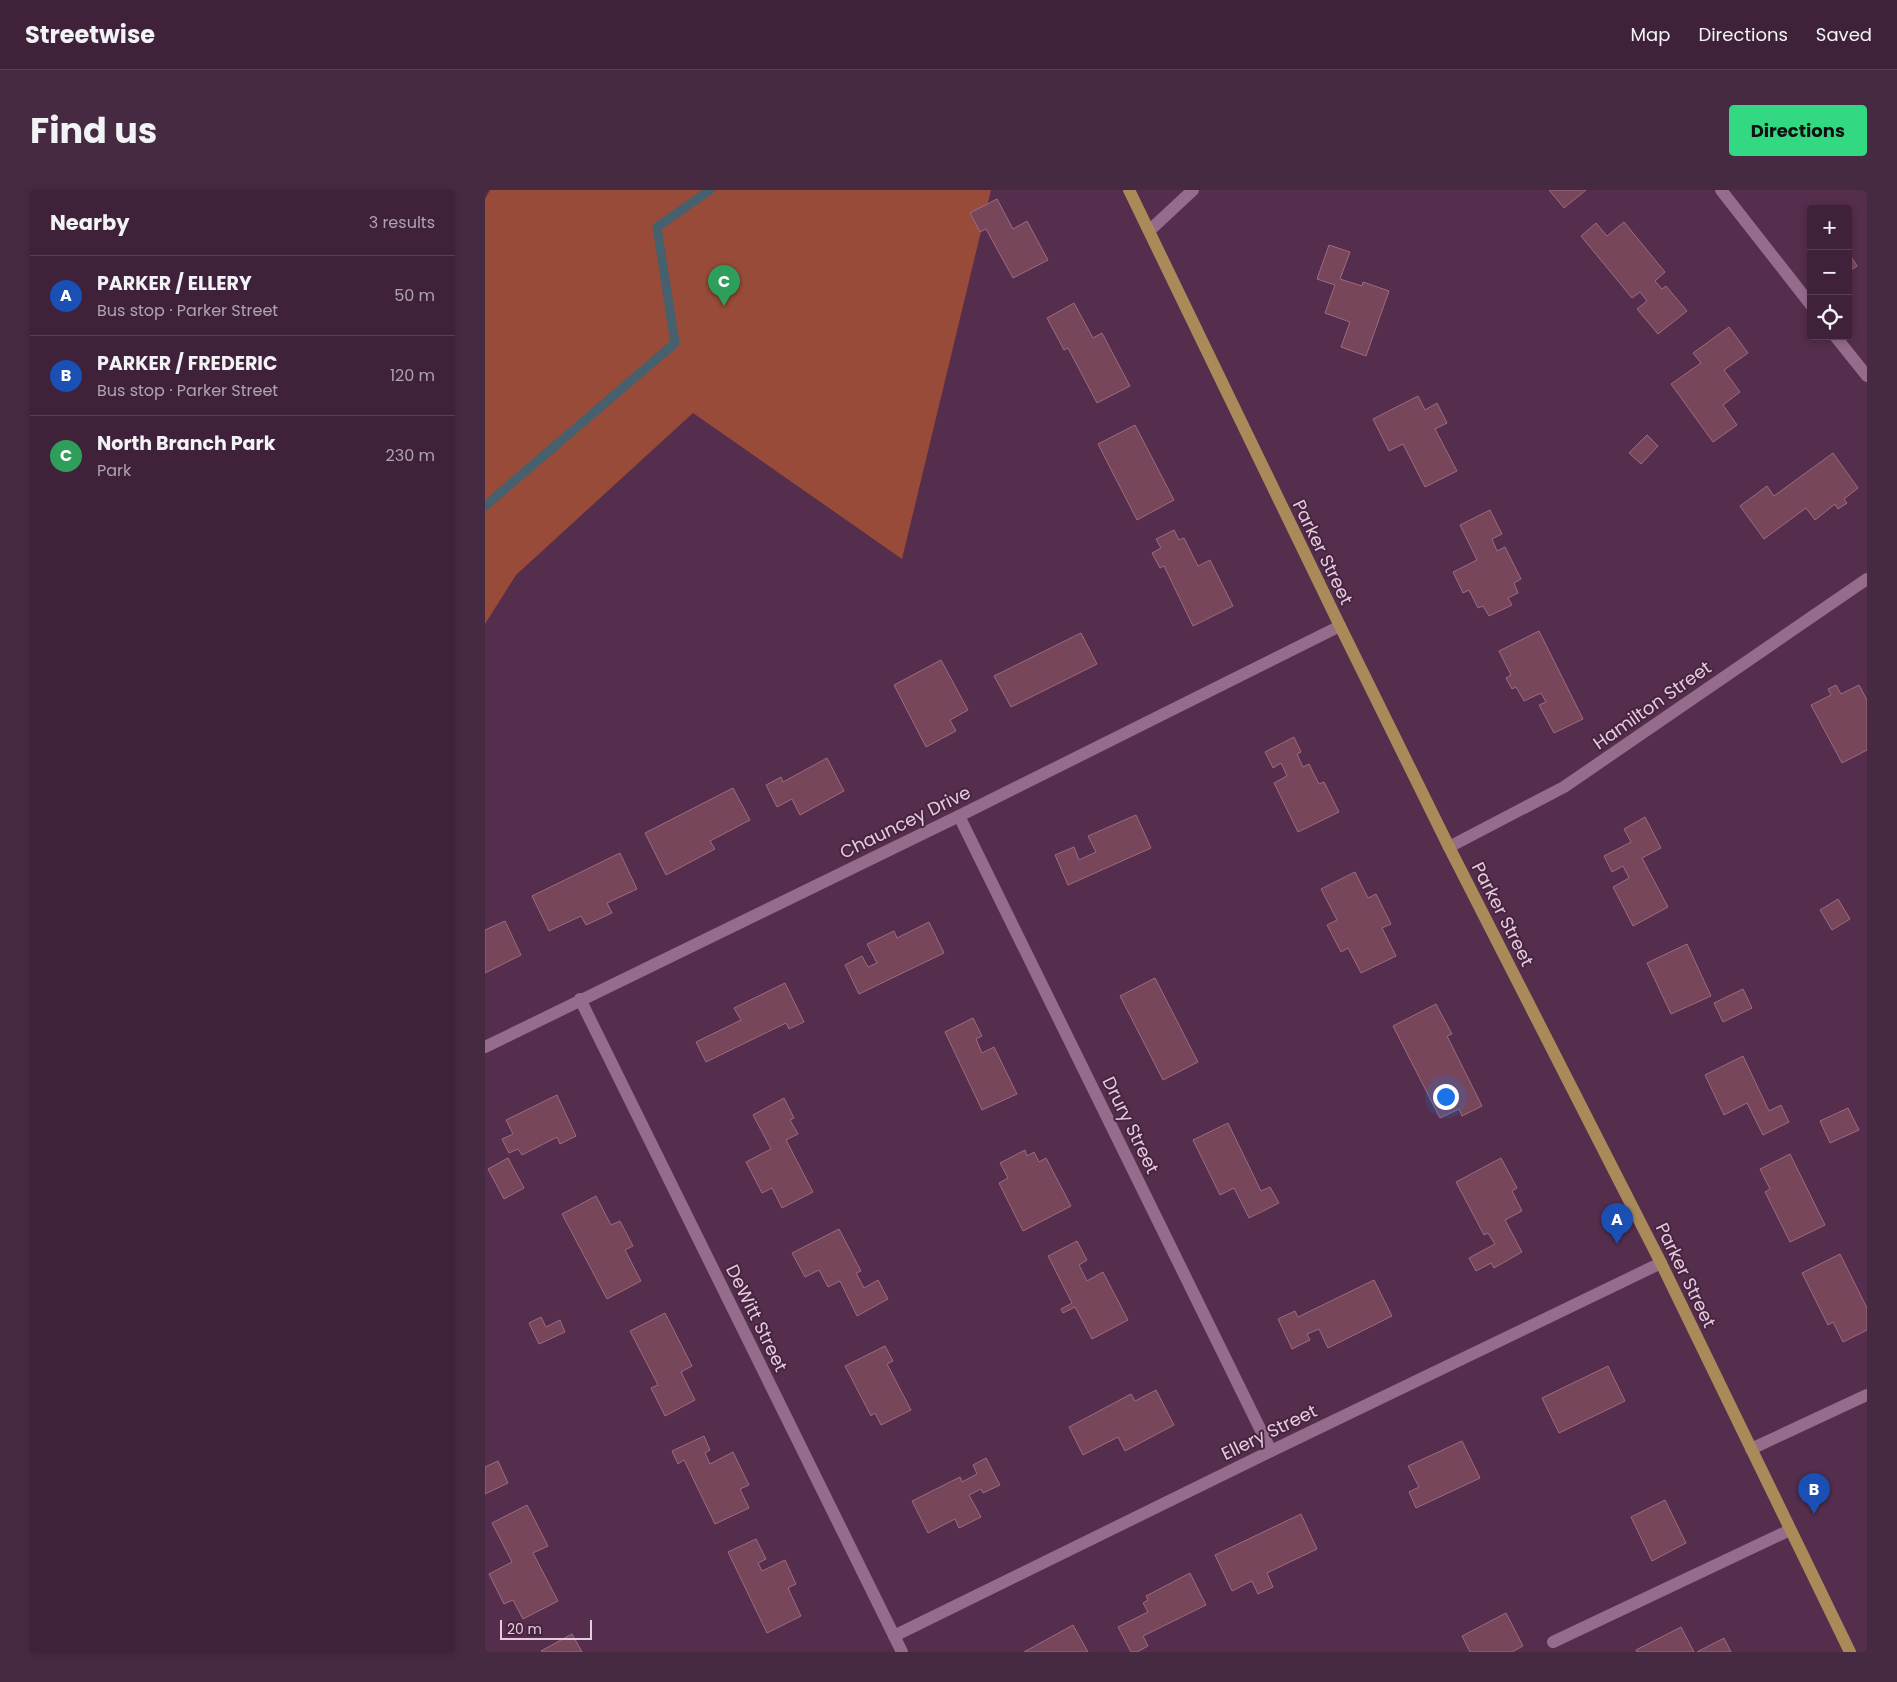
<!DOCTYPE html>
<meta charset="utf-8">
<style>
body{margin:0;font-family:Poppins,sans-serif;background:#462a41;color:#f1f3f6}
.controls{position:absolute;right:15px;top:15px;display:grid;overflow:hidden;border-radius:5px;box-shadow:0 2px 8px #0003}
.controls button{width:45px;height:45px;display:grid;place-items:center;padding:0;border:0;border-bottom:1px solid #583f53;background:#3f2239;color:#f1f3f6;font:25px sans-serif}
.scale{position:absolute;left:15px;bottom:12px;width:92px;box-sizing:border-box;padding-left:5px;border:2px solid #e4ccde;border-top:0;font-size:14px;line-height:18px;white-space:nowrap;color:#e4ccde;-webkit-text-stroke:4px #482441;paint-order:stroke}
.you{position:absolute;left:960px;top:906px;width:18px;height:18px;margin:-12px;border:4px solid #fff;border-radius:50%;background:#1a73e8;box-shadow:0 0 0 8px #1a73e833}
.badge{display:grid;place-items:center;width:32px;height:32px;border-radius:50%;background:#33d882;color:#fff;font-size:16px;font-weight:700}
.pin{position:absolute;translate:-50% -41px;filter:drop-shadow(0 1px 2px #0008)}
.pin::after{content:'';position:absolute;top:26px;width:18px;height:15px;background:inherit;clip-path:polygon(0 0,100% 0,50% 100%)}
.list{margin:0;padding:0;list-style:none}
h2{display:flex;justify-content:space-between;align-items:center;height:65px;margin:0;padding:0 20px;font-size:21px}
h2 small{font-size:16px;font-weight:400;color:#ada4ae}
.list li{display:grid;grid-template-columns:32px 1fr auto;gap:15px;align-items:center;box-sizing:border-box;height:80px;padding:0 20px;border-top:1px solid #583f53}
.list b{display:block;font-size:19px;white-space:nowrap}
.list p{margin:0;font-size:16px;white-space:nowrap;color:#ada4ae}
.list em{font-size:16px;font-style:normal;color:#ada4ae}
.icon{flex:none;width:28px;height:28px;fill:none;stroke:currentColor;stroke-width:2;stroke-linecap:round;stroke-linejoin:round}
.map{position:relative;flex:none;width:1382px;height:1462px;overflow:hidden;border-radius:5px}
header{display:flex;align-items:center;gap:30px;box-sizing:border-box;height:70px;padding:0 25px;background:#3f2239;border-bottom:1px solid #583f53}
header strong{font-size:24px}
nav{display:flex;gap:28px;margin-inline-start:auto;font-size:18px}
.intro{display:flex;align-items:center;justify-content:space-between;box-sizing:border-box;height:120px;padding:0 30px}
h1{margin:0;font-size:35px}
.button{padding:12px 22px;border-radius:5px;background:#33d882;color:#111;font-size:18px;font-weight:700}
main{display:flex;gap:30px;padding:0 30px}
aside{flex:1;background:#3f2239;border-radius:5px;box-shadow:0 2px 8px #0003}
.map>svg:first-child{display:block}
.green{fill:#974b38}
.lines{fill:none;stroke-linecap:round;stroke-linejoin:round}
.stream{stroke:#46616d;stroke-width:9}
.building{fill:#77465a;stroke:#9e6b7f}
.minor{stroke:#966c8d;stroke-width:12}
.major{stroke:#aa8a59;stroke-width:12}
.labels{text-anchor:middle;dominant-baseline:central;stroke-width:4;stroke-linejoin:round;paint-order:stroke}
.street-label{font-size:18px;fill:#e4ccde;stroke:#482441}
</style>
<header>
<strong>Streetwise</strong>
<nav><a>Map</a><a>Directions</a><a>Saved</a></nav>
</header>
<div class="intro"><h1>Find us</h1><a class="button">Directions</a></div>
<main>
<aside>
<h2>Nearby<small>3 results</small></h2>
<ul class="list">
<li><span class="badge" style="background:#1a4fb4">A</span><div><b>PARKER / ELLERY</b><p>Bus stop · Parker Street</p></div><em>50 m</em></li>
<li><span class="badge" style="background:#1a4fb4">B</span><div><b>PARKER / FREDERIC</b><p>Bus stop · Parker Street</p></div><em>120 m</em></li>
<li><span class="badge" style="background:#2e9e5b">C</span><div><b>North Branch Park</b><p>Park</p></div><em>230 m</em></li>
</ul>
</aside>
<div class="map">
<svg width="1382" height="1462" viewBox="0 0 1382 1462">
<rect width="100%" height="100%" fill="#542e4c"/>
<polygon class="green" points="5,0 506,0 417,369 208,223 31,385 0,434 0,9"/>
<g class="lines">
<polyline class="stream" points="0,316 190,153 172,37 225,0"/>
</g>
<g class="building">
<polygon points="1064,0 1101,0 1079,18"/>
<polygon points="512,9 528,39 542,31 563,70 528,88 501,39 495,42 485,23"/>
<polygon points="1139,32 1180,82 1170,91 1177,99 1181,96 1202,121 1173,144 1152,119 1162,111 1155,102 1147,108 1096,46 1111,33 1122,46"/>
<polygon points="844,55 865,62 855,89 877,96 878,92 904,101 881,166 856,157 865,132 840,123 850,95 832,89"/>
<polygon points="1363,62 1372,76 1363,82"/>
<polygon points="589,113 608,148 617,143 645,196 612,213 583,158 579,160 562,128"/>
<polygon points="1244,137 1263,163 1239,180 1255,202 1238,215 1252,235 1228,252 1186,194 1216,173 1208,163"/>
<polygon points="933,206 940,220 952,213 962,233 950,239 972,281 940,297 918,254 904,261 888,229"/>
<polygon points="650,235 689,310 652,330 613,254"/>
<polygon points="1162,245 1173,256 1156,274 1144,263"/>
<polygon points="1348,263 1373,298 1359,309 1362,313 1353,319 1350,314 1330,330 1321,318 1279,349 1255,316 1282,296 1289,306"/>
<polygon points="1005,320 1017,344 1007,349 1012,361 1020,357 1036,389 1029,393 1033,403 1023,408 1027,415 1004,426 998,416 993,418 984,400 978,403 968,382 992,370 975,335"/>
<polygon points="689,340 694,350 699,348 713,376 725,370 748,416 708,436 679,376 675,378 667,363 676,358 671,349"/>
<polygon points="1054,441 1098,529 1069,543 1054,515 1061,512 1056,503 1039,511 1031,497 1027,499 1021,488 1026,485 1014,461"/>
<polygon points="596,443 612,474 526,517 509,486"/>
<polygon points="456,470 483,520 465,530 471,541 441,557 409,495"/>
<polygon points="1351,495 1356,504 1374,495 1382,510 1382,560 1357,573 1326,515 1346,505 1343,499"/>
<polygon points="809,547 816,562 812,564 818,577 824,574 834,594 839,592 854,622 813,642 789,593 802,586 796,573 788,578 780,562"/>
<polygon points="342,568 359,601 315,625 307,609 292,617 281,595 296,587 298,592"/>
<polygon points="248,598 265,630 225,651 230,659 181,685 160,643"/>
<polygon points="651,625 666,658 583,695 570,665 589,657 594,670 611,662 603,646"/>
<polygon points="1160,627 1176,658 1157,668 1183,717 1148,736 1128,697 1144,688 1138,676 1127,682 1119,666 1146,652 1139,639"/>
<polygon points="135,663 152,699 122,713 127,723 101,735 96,726 64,741 47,706"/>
<polygon points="870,682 883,708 891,704 906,734 897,738 911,766 876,783 863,758 856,762 842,735 852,730 836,699"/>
<polygon points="1353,709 1365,729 1347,740 1335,720"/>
<polygon points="20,731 36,765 0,783 0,740"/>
<polygon points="444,732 459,763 374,804 360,775 377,766 383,777 392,773 382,754 409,741 412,748"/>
<polygon points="1202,754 1226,806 1186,824 1162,773"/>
<polygon points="670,788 713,872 678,890 635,806"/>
<polygon points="300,793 319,832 304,839 301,833 221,872 211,852 256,830 249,818"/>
<polygon points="1258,799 1267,818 1238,832 1229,813"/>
<polygon points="951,814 967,844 962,846 997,916 977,926 974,919 955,928 908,836"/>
<polygon points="488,828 497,846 491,849 497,863 509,857 532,904 497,920 460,842"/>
<polygon points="1258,866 1284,921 1296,915 1304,932 1278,945 1262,913 1239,925 1220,885"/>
<polygon points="72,905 91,946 75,954 72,947 37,965 33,959 24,963 17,949 28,944 21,930"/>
<polygon points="299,908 309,928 305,930 313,944 301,950 328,1002 297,1018 287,998 277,1003 261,972 286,959 268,925"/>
<polygon points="1363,918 1374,940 1345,953 1335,931"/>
<polygon points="743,933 776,1001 785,997 794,1013 764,1028 749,998 735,1005 708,950"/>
<polygon points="540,960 542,966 549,962 554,972 561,968 586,1016 538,1041 514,993 523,988 515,973"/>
<polygon points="1305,964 1340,1035 1305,1052 1280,1002 1285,999 1275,979"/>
<polygon points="23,968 39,998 19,1009 3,979"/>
<polygon points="1016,968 1032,998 1027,1001 1037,1021 1020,1030 1037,1062 1009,1078 1006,1073 991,1081 984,1068 1010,1054 1003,1043 999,1045 971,992"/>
<polygon points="111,1006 126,1035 135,1031 148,1056 140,1060 156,1091 122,1109 77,1024"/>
<polygon points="354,1039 376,1081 371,1083 379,1098 393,1090 403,1109 372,1126 355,1091 343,1097 334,1080 320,1087 307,1063"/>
<polygon points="592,1051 602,1070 594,1075 602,1091 618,1082 643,1130 607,1149 590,1117 578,1123 576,1119 587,1113 563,1066"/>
<polygon points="1355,1064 1382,1118 1382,1140 1358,1152 1348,1132 1343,1135 1317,1083"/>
<polygon points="889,1090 907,1126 843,1158 834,1139 822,1144 825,1150 807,1159 793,1129 810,1121 813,1127"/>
<polygon points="180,1123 207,1176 196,1182 210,1210 180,1226 166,1198 173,1195 145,1141"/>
<polygon points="56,1127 61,1137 75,1130 80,1142 54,1154 44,1133"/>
<polygon points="400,1156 408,1171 402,1174 426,1220 396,1235 390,1223 386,1226 360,1176"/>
<polygon points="1123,1176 1140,1211 1074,1243 1057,1208"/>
<polygon points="671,1200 689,1235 640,1261 633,1247 598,1265 584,1237 646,1204 650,1211"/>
<polygon points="219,1246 225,1260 220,1263 225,1274 248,1262 264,1295 255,1299 264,1318 230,1334 199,1270 193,1274 187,1261"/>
<polygon points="977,1251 995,1288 931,1318 924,1302 934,1297 923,1276"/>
<polygon points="501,1268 515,1295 498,1303 496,1299 484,1305 496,1327 474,1338 470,1329 443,1343 427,1311 475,1287 477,1292 492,1284 488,1275"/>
<polygon points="13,1271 23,1293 0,1304 0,1277"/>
<polygon points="1180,1310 1201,1353 1167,1371 1146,1327"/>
<polygon points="42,1315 63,1356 48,1363 73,1411 38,1429 28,1410 19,1414 4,1384 27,1372 7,1333"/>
<polygon points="816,1324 832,1359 782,1383 788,1397 773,1404 767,1391 747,1401 730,1365"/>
<polygon points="271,1349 281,1369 273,1373 277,1381 300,1370 311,1394 303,1398 316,1426 282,1443 243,1362"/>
<polygon points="705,1383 721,1415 658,1446 663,1456 652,1462 646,1462 633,1437 663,1422 658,1413 663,1410 661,1406"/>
<polygon points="1021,1423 1038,1456 1027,1462 985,1462 977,1446"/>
<polygon points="588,1435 603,1462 539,1462"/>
<polygon points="1196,1437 1209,1462 1152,1462 1151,1460"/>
<polygon points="87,1444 97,1462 57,1462 56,1461"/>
<polygon points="1239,1448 1246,1462 1212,1462"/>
</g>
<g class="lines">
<g class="minor">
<polyline points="1236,0 1326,115"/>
<polyline points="664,41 708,0"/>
<polyline points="1350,146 1382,186"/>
<polyline points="474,626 786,1261"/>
<polyline points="964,657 1079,597 1382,389"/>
<polyline points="95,809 417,1462"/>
<polyline points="0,857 474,626 855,436"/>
<polyline points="1266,1259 1382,1205"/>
<polyline points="409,1446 786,1261 1176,1073"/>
<polyline points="1068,1452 1305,1340"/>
</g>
<polyline class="major" points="644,0 855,436 964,657 1176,1073 1365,1462"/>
</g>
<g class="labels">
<g class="street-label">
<text transform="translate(838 362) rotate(64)">Parker Street</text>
<text transform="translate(1167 515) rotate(-35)">Hamilton Street</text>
<text transform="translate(420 632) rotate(-26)">Chauncey Drive</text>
<text transform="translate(1018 724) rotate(63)">Parker Street</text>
<text transform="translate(646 935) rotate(64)">Drury Street</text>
<text transform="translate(1201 1085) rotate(64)">Parker Street</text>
<text transform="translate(272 1128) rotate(64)">DeWitt Street</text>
<text transform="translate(784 1242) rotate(-26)">Ellery Street</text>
</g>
</g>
</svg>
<div class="controls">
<button>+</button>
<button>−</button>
<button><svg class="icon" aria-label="locate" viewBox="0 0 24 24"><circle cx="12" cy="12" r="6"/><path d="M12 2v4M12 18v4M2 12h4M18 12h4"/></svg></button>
</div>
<div class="scale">20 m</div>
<div class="you"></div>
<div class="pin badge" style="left:1132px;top:1054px;background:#1a4fb4">A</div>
<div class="pin badge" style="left:1329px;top:1324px;background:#1a4fb4">B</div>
<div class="pin badge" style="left:239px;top:116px;background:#2e9e5b">C</div>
</div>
</main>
